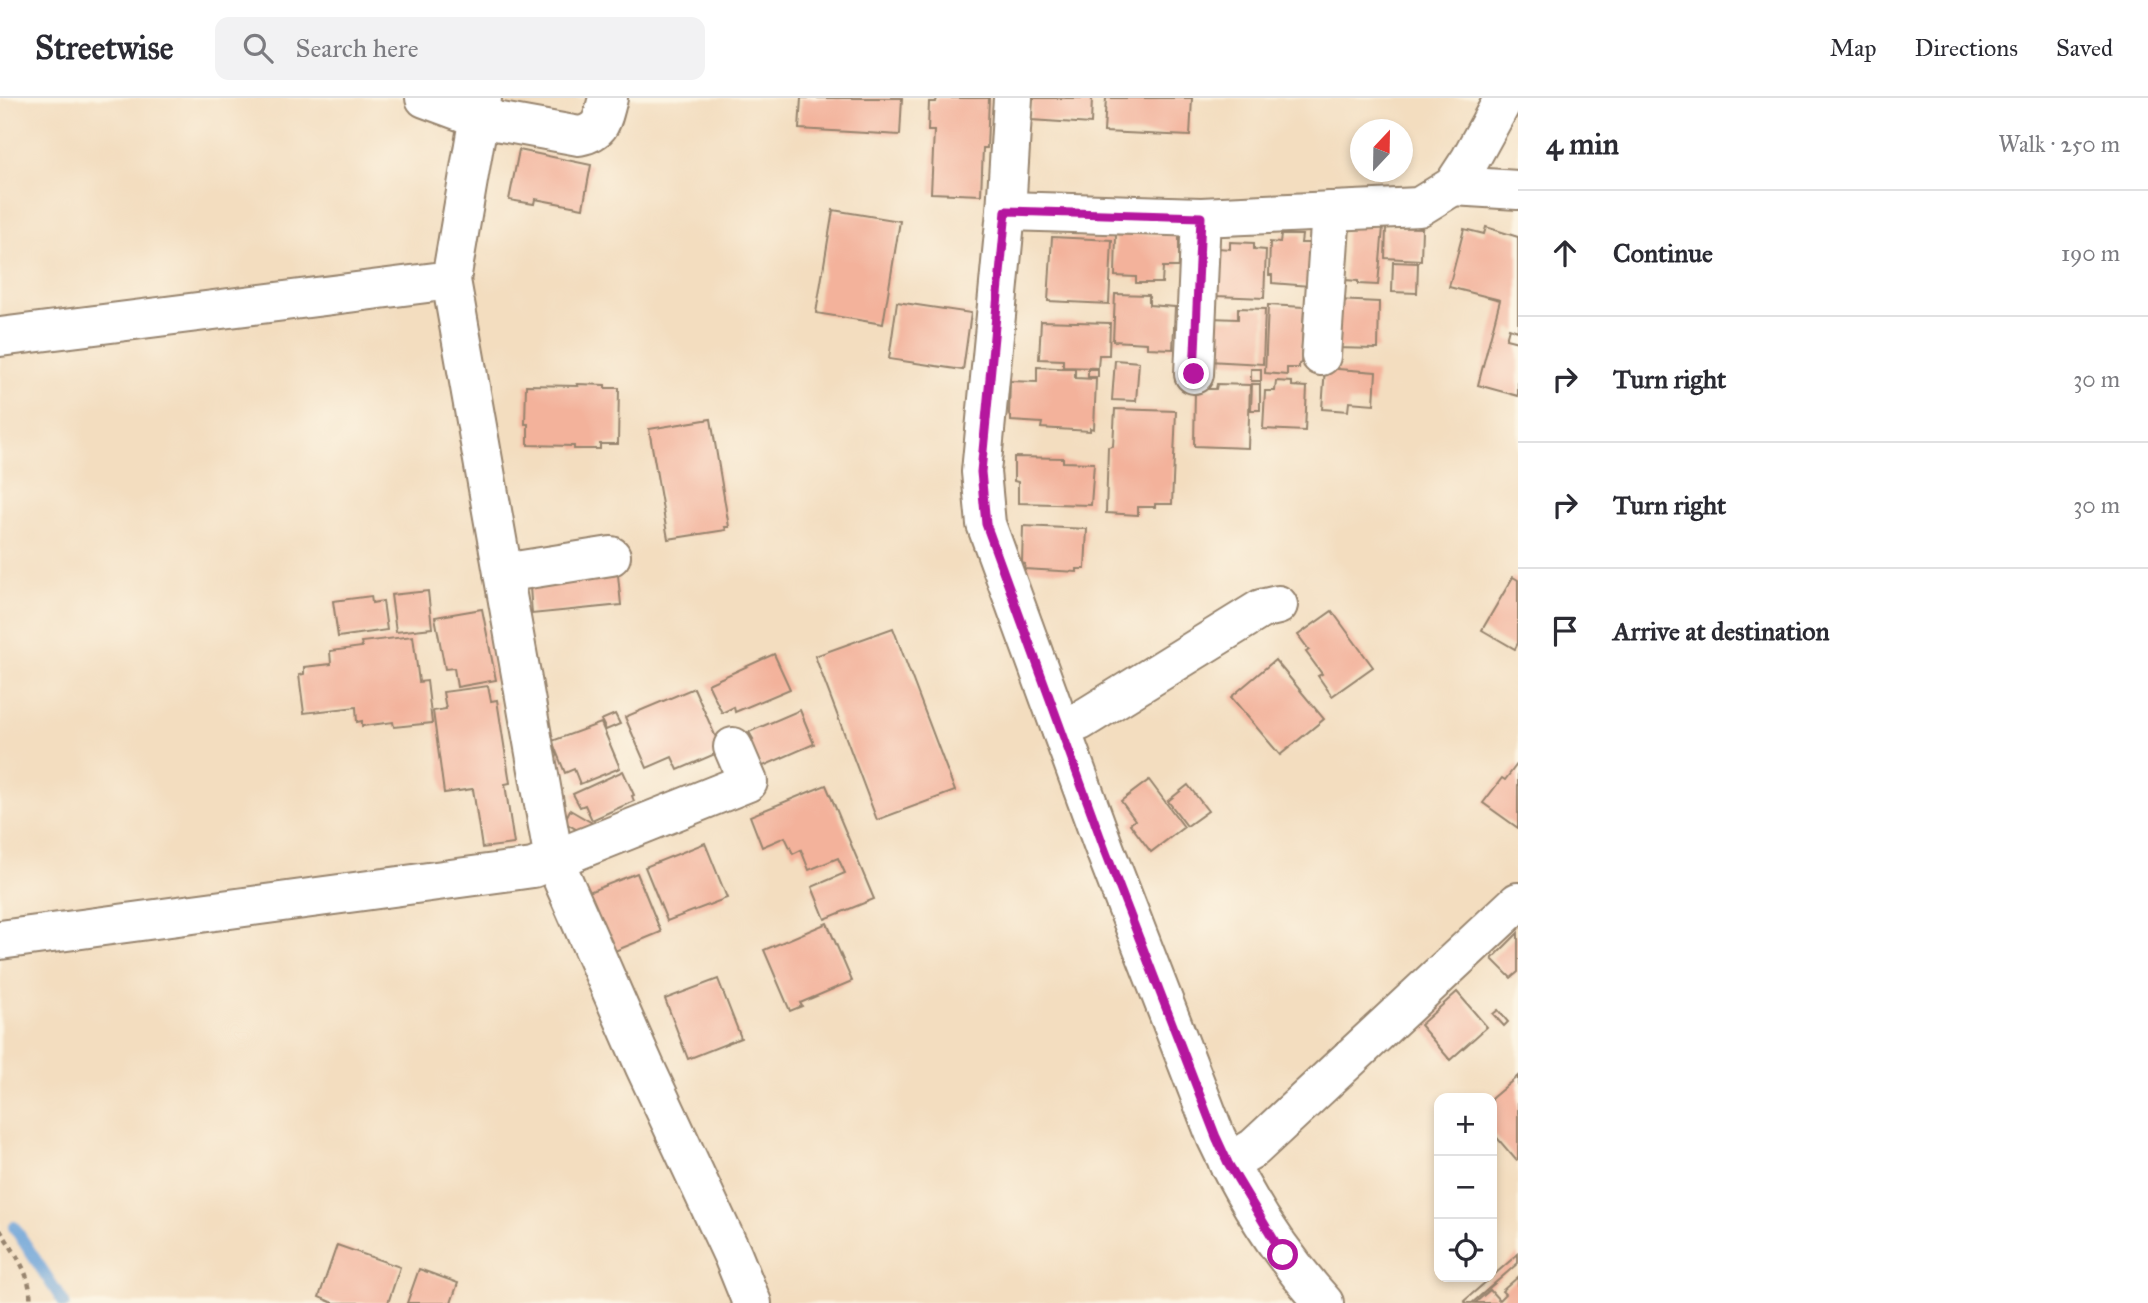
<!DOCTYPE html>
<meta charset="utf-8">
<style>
body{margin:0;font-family:"IM FELL Great Primer",serif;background:#f2f2f3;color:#2b2b33}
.controls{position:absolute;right:21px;bottom:21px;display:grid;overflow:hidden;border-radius:14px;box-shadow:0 4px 10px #0003}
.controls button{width:63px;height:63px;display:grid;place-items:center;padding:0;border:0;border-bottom:2px solid #e1e1e2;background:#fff;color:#2b2b33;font:35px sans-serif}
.compass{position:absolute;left:1350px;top:21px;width:63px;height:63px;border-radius:50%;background:#fff;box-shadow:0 4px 10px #0003;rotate:22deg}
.stop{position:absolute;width:21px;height:21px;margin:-16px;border:5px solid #b5179e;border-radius:50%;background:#fff}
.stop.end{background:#b5179e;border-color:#fff;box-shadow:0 2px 7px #0008}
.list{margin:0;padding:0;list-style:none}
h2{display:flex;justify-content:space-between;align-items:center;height:91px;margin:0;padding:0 28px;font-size:30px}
h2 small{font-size:23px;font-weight:400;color:#7c7c81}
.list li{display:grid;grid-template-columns:46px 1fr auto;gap:21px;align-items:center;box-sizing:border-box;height:126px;padding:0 28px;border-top:2px solid #e1e1e2}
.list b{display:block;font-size:26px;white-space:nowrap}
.list em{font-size:23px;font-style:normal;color:#7c7c81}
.icon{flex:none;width:38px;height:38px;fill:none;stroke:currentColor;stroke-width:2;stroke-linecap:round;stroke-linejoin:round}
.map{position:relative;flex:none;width:1518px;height:1205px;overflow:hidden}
header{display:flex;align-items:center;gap:42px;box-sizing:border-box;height:98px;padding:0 35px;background:#fff;border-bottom:2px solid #e1e1e2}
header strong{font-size:33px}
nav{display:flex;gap:38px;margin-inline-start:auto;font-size:24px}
.search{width:490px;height:63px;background:#f2f2f3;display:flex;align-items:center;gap:18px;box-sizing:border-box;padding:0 24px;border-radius:14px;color:#7c7c81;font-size:26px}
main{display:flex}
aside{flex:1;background:#fff}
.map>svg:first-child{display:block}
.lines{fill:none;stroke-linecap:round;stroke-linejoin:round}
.stream{stroke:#6aa2d8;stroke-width:12}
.building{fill:#f3b29b}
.minor-casing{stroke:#97846e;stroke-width:42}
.path{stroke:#97846e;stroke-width:4.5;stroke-dasharray:5 5;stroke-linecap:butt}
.minor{stroke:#fff;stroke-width:38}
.route{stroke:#b5179e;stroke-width:9}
</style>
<header>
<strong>Streetwise</strong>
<div class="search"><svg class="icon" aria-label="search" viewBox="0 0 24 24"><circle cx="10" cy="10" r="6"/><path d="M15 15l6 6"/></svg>Search here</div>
<nav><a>Map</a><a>Directions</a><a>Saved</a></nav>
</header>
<main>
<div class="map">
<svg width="1518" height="1205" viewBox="0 0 1518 1205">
<rect width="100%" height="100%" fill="#fcf5e5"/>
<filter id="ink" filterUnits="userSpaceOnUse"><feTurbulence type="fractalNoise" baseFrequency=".0143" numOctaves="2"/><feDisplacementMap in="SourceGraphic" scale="14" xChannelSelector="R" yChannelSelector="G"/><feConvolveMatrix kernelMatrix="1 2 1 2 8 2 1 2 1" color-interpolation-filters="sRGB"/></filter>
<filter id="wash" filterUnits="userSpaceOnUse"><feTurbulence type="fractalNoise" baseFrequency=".00686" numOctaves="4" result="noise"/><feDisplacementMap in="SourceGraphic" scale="28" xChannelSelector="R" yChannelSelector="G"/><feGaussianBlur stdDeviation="1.57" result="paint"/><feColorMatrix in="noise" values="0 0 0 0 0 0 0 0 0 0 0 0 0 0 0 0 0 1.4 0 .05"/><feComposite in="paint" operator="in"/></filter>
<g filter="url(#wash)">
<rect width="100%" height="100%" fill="#f3ddbf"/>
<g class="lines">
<polyline class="stream" points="14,1129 64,1205"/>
</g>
<g id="blocks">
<g class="building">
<polygon points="801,0 902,0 900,37 799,31"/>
<polygon points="937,0 989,0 987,50 983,50 981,97 931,95 934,33 928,33 929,4 936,4"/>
<polygon points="1032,0 1092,0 1091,26 1031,22"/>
<polygon points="1106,0 1192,0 1190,38 1104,34"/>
<polygon points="519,52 591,67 583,110 535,101 534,106 509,102"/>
<polygon points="833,112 900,123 883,226 816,215"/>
<polygon points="1351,127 1383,129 1378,187 1358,186 1358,183 1345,182 1346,133 1350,133"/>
<polygon points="1386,129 1422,130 1421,162 1385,160"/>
<polygon points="1486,129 1518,139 1518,233 1509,230 1506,241 1518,244 1518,298 1478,287 1500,202 1449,189 1464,131 1484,136"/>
<polygon points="1116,136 1179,137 1179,169 1163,169 1162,185 1136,185 1136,179 1115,178"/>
<polygon points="1281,137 1302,137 1301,145 1312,145 1310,188 1272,185 1272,177 1269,177 1270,144 1280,145"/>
<polygon points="1052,139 1112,142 1109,206 1048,203"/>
<polygon points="1230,144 1254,145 1254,151 1266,152 1264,200 1216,198 1218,150 1230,151"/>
<polygon points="1393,164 1418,165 1417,195 1392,194"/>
<polygon points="1115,196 1149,197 1149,207 1175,209 1173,251 1147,250 1147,245 1113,243"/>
<polygon points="1336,202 1379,204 1378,251 1335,250"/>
<polygon points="897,204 971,215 963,272 889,261"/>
<polygon points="1268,207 1304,209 1301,265 1299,266 1299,270 1287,270 1287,277 1265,275"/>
<polygon points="1238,210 1265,211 1263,266 1208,263 1210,220 1238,221"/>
<polygon points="1041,223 1110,225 1109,257 1099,257 1098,270 1063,269 1063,262 1039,261"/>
<polygon points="1115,262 1139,264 1136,303 1112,302"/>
<polygon points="1037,269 1075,271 1075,280 1096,281 1094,331 1090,330 1090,333 1041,330 1042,325 1011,323 1011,318 1009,317 1010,283 1037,284"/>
<polygon points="1325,270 1376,274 1374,306 1349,304 1348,313 1322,311"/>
<rect x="1088" y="271" width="10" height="8"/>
<rect x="1251" y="271" width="10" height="12"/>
<polygon points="1276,283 1292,284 1292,288 1307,289 1305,333 1263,331 1265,293 1275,293"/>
<polygon points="577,286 605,287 605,290 619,290 618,346 600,346 600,351 574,351 574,348 528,347 528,326 525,326 526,287 578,288"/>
<polygon points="1217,286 1250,287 1248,350 1194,348 1195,291 1216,291"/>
<polygon points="1252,286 1260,286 1260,312 1251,312"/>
<polygon points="1115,311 1176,313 1172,406 1155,406 1155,409 1138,409 1138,417 1106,415 1108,349 1113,348"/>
<polygon points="711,321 729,429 725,429 726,432 668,441 649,331"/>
<polygon points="1014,359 1063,360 1063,364 1094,365 1091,407 1018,405 1018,384 1014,383"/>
<polygon points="1023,428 1087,431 1085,471 1077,471 1077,474 1024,471 1025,466 1022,465"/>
<polygon points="618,477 621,507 532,516 530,489 551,487 551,484"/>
<polygon points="1513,479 1518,482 1518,545 1515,551 1482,532"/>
<polygon points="428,493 432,530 396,534 391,497"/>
<polygon points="371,498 372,505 383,503 387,532 338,539 333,503"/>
<polygon points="482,511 496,582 457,589 454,570 445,571 435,519"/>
<polygon points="1332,513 1373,569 1332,598 1318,578 1322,576 1306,554 1309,552 1298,537"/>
<polygon points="893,530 955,693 877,722 815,558"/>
<polygon points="413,538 419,584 427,583 432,625 394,629 393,624 362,628 362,623 357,624 356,609 304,615 299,577 304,576 304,569 331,566 330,553 362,549 361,544"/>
<polygon points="774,556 790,591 735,614 734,609 722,615 708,586"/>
<polygon points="1275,562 1324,621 1280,657 1231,599"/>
<polygon points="488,588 491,603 497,602 510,685 505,686 514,746 482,750 473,691 444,695 433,613 446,611 443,594"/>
<polygon points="694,590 722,653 678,672 672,659 647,670 625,619"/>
<polygon points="800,612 814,646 761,669 748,643 753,641 749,634"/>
<polygon points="615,616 620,626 606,632 601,622"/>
<polygon points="601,625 620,670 580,686 574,671 565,675 552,643"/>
<polygon points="1518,665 1518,730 1483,705 1502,680 1505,682"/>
<polygon points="623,673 634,697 632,698 634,703 592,722 585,707 580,709 573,696"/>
<polygon points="1149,682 1184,729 1151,754 1130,726 1135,722 1121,703"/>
<polygon points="826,687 874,801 825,821 812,789 845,775 838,760 809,772 801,752 793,756 785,739 762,749 750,718"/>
<polygon points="1188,687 1208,713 1187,728 1168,703"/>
<polygon points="570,712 594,726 581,734 564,724"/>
<polygon points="705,745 727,800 667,823 645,769"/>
<polygon points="637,775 661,834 610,855 586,795"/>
<polygon points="827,825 852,883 800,905 802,908 790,913 764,852"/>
<polygon points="1518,835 1518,874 1511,880 1492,861"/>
<polygon points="718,881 741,940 688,961 665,901"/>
<polygon points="1457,894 1487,929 1450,962 1420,927"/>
<polygon points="1498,912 1508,924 1504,928 1493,916"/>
<polygon points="1518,978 1518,1061 1516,1062 1492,1034 1492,1000"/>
<polygon points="337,1147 400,1169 388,1205 333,1205 319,1199"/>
<polygon points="1518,1156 1518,1165 1472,1205 1466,1205 1464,1203"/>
<polygon points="419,1171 458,1185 451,1205 407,1205"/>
<polygon points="1518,1179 1518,1205 1475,1205 1490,1192 1499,1202 1505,1196 1502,1193"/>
</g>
</g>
</g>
<g filter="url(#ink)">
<use href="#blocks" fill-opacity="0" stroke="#97846e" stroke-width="2"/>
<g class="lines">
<defs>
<g id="minor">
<path d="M425,0L479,20L579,38C603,33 602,21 608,0"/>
<polyline points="482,0 451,182 554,762 645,969 733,1158 752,1205"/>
<path d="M1013,0L1006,113L981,374L986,426L1105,752L1216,1039C1244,1099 1280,1156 1324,1205"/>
<polyline points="1453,88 1518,92"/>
<polyline points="1006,113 1201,119 1419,109 1453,88 1470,62 1504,0"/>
<polyline points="0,239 451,182"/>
<polyline points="1321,258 1331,113"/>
<polyline points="1194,276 1201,119"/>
<polyline points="503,475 611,458"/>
<polyline points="1061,631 1080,623 1261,511 1278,507"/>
<polyline points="0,842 533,770 748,684 733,649"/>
<polyline points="1228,1065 1254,1050 1518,804"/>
</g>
</defs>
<use href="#minor" class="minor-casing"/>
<path class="path" d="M0,1132C14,1154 33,1178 30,1205"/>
<use href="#minor" class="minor"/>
</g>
</g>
<g class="lines" filter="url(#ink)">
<polyline class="route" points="1194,276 1201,119 1006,113 981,374 986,426 1105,752 1216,1039 1228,1065 1283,1157"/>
</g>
</svg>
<div class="controls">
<button>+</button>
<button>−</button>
<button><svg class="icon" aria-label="locate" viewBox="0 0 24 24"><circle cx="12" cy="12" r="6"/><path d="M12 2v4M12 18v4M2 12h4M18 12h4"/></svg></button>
</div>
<svg class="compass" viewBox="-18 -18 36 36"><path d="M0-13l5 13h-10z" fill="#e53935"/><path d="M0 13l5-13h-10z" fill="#7c7c81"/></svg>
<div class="stop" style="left:1283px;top:1157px"></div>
<div class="stop end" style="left:1194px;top:276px"></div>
</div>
<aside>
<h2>4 min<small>Walk · 250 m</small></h2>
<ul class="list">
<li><svg class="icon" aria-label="ahead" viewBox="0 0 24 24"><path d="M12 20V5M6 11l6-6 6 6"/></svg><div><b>Continue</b></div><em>190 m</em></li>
<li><svg class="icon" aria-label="right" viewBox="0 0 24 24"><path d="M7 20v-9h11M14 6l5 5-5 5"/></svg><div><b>Turn right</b></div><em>30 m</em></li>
<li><svg class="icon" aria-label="right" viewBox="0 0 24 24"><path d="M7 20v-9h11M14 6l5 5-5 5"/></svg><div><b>Turn right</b></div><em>30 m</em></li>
<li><svg class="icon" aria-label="arrive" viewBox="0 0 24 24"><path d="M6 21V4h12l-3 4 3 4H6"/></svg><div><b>Arrive at destination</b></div></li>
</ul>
</aside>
</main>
